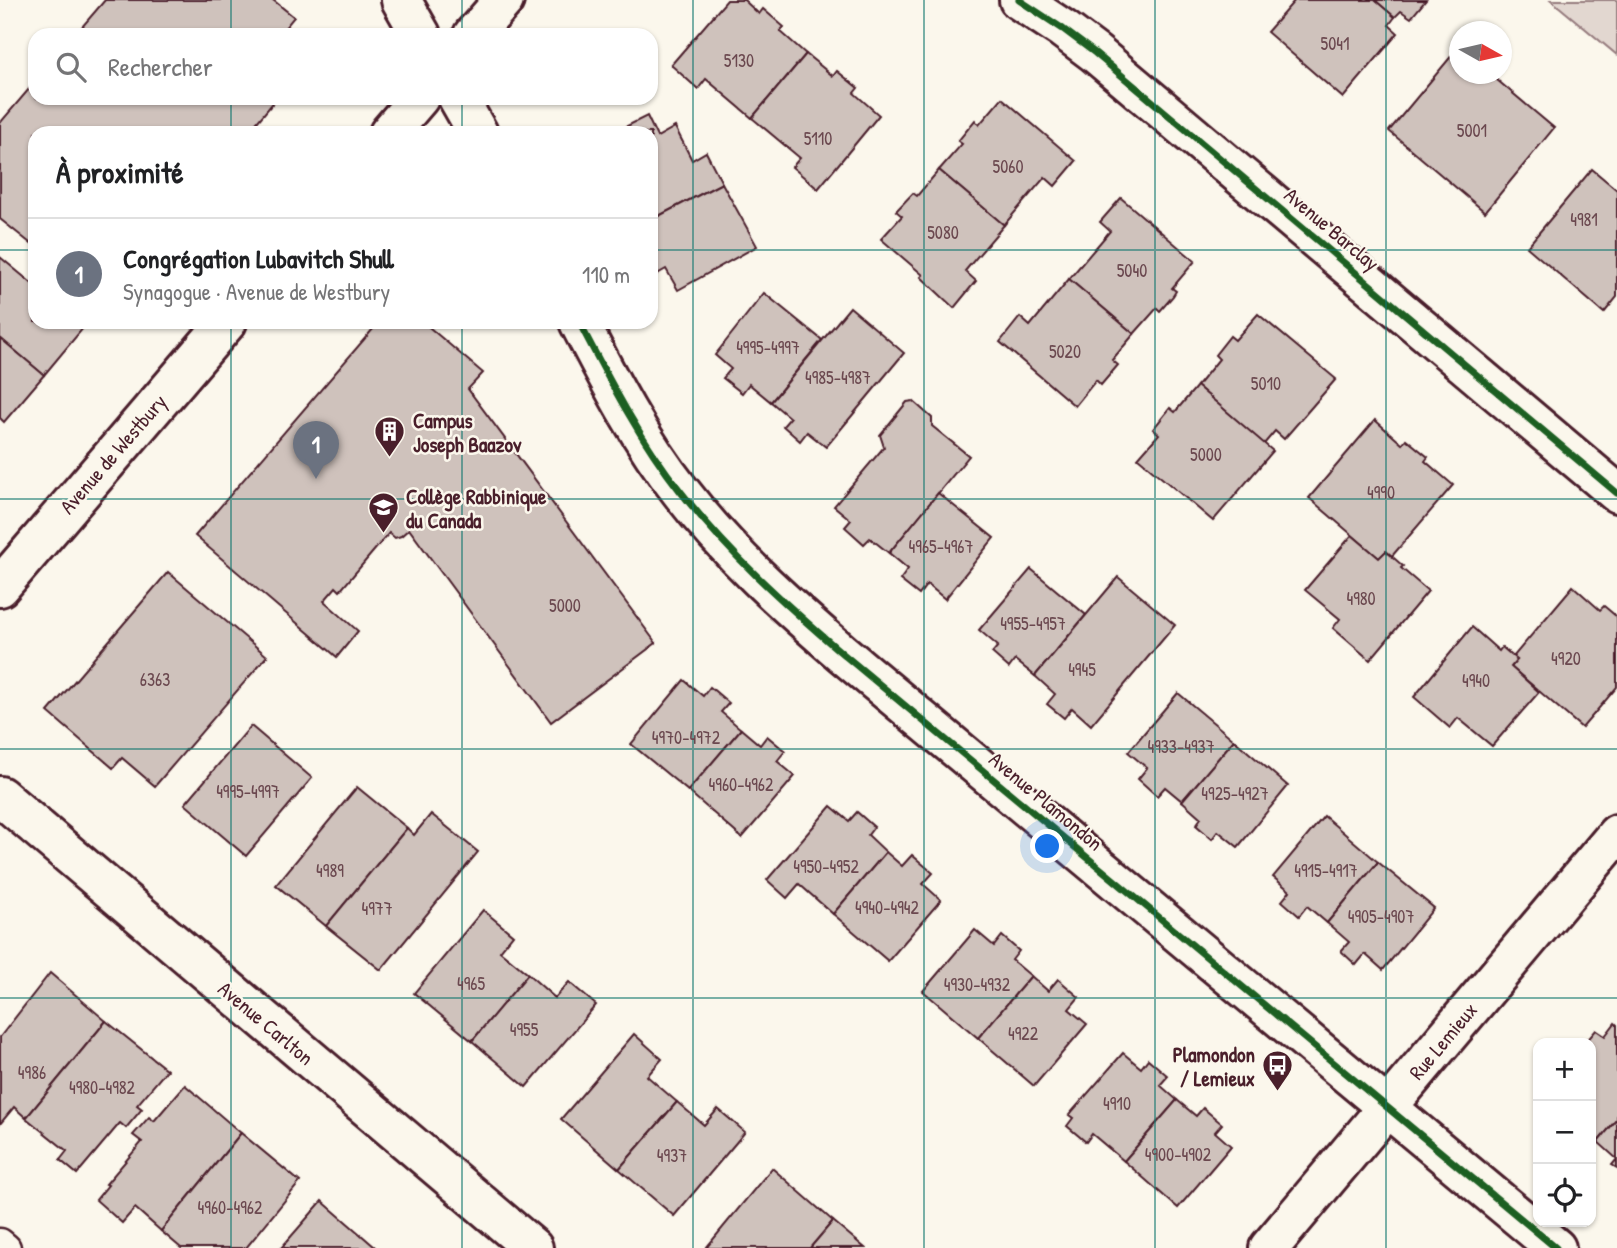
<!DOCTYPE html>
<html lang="fr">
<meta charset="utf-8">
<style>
body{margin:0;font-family:"Patrick Hand",sans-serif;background:#f2f2f2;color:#202124}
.controls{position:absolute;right:21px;bottom:21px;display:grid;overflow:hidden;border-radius:14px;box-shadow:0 2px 5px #0004}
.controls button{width:63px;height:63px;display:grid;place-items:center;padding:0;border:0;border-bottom:2px solid #e0e0e0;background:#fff;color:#202124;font:35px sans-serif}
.compass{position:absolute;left:1449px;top:21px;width:63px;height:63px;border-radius:50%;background:#fff;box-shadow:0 2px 5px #0004;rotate:98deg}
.you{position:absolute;left:1048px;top:847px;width:24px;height:24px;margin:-18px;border:5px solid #fff;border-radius:50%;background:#1a73e8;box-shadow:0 0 0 10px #1a73e833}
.badge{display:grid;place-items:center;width:46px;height:46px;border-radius:50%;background:#4a1f2b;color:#fff;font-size:23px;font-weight:700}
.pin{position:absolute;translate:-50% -58px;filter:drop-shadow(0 2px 4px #0008)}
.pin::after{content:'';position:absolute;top:37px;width:24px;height:21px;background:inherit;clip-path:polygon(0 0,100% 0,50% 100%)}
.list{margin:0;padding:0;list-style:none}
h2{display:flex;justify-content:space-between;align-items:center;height:91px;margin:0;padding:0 28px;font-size:30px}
h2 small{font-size:23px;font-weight:400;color:#757577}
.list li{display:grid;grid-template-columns:46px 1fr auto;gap:21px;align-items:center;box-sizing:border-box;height:112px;padding:0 28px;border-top:2px solid #e0e0e0}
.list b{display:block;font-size:26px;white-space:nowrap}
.list p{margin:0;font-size:23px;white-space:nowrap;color:#757577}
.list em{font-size:23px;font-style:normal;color:#757577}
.icon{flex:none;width:38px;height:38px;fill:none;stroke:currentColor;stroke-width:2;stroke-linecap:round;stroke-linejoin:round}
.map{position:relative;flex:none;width:1617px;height:1248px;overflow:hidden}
.search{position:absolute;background:#fff;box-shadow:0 2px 5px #0004;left:28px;top:28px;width:630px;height:77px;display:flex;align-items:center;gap:18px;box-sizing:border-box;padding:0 24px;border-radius:21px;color:#757577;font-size:26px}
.panel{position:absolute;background:#fff;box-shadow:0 2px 5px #0004;left:28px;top:126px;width:630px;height:203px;border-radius:21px}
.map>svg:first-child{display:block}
.green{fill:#e2d7d0;stroke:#967b7e;stroke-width:2}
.building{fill:#cfc2bc;stroke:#4a1f2b;stroke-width:2}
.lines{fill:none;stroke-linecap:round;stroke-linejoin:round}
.lane-casing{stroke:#4a1f2b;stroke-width:33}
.street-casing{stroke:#4a1f2b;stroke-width:44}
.lane{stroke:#fbf7ec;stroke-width:28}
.street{stroke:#fbf7ec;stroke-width:38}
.cycleway-casing{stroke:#fbf7ec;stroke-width:11}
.cycleway{stroke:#1b5e20;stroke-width:7}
.grid{fill:none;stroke:#0f766e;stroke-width:2;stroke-opacity:0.55}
.labels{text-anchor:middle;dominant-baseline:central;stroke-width:5;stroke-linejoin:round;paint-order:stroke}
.number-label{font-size:18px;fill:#6b484f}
.street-label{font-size:21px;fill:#4a1f2b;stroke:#fbf7ec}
.poi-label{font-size:21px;font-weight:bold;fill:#4a1f2b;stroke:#fbf7ec;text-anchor:start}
</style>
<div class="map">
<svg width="1617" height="1248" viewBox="0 0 1617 1248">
<rect width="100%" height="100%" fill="#fbf7ec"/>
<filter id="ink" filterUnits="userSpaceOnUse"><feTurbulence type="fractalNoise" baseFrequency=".0143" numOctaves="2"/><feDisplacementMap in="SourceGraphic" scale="14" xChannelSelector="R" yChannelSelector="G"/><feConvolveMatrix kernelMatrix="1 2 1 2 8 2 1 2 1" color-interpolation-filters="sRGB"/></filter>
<g filter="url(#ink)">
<polygon class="green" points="1551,0 1617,0 1617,55"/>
<g class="building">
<polygon points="105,0 273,0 294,17 279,35 75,35"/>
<polygon points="727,0 744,0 759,14 763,9 784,27 780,31 806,54 752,118 706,79 698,89 671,65"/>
<polygon points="1295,0 1375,0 1395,17 1389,25 1398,33 1343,98 1267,32"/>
<polygon points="1375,0 1426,0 1411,18 1401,11 1395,17"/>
<polygon points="1458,48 1460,74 1490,74 1554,128 1485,212 1389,131"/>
<polygon points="806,54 833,76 837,71 858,88 854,93 879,115 818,189 792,167 800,158 752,118"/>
<polygon points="35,82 35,98 277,98 248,133 35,133 35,247 0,219 0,123"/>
<polygon points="1002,98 1076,161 1055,186 1045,177 1004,225 939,170 962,144 958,141 975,120 979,125"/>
<polygon points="647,116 657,137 675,127 692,160 706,152 722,183 651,220 651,133 613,133"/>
<polygon points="1592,169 1617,190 1617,297 1604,313 1527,247"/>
<polygon points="939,170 1004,225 965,271 976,281 954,308 921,277 923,275 881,239 902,216 896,211 913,193 917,196"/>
<polygon points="722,183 757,246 678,290 666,269 652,277 651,220"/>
<polygon points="1121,198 1195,261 1172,288 1176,291 1173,296 1160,311 1157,308 1134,334 1069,279 1110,231 1100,222"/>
<polygon points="0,257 35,286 35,322 78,322 84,327 44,375 0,338"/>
<polygon points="1069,279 1134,334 1112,360 1118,365 1101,385 1096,380 1075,406 1000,342 1020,317 1030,326"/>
<polygon points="764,293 822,340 771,402 749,384 742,393 723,378 731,369 715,355"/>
<polygon points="850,307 904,353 826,447 807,432 800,441 783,426 790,418 771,402"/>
<polygon points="1258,314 1336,379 1284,439 1275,431 1264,444 1197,386 1219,359 1215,355 1230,336 1235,340"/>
<polygon points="379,322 423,322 483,373 468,389 656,643 551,722 409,529 401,536 395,538 389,533 340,591 336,587 324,601 358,631 337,657 195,536"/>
<polygon points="0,338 44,375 4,422 0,418"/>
<polygon points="1197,386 1273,451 1213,521 1138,458 1159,434 1153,429 1170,408 1175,412"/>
<polygon points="913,401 932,418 932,426 969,456 889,553 870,538 864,544 845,527 851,520 834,506 884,447 880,435 907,402"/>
<polygon points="1375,420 1402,444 1406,439 1428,457 1425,461 1453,485 1392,556 1386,551 1379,558 1309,498"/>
<polygon points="938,493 994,538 945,599 927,584 919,595 900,580 908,569 889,553"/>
<polygon points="1352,535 1379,558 1386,551 1403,566 1401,568 1428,591 1370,660 1333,628 1340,619 1305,590"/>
<polygon points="1031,569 1086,615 1035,676 1015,660 1009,668 992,653 998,646 979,630"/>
<polygon points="168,572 267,656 155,786 122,758 113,768 48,712"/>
<polygon points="1118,577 1175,625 1091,725 1072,708 1064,718 1047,704 1055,694 1035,676"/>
<polygon points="1573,586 1600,610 1604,606 1617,617 1617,687 1582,728 1511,667 1517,660 1513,657"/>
<polygon points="1472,627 1499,651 1502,647 1517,660 1511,667 1539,692 1492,746 1458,718 1450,728 1414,697"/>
<polygon points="684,680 703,696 710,687 729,703 721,712 741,729 688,791 631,744"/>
<polygon points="1178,693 1234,740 1182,801 1165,787 1157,796 1138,779 1147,768 1128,752"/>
<polygon points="251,726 312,778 246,856 185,804"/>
<polygon points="741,729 760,745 767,736 785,751 777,761 795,776 742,838 688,791"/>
<polygon points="1234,740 1288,786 1238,847 1218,831 1212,839 1196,825 1201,818 1182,801"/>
<polygon points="357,787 407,828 326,926 276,885"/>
<polygon points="831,806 849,821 857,812 874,827 868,835 886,852 833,914 799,884 787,898 767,880"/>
<polygon points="431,814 478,852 381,970 326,926 407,828 414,835"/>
<polygon points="1324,816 1378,862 1327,923 1307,906 1299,916 1282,901 1290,891 1273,877"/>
<polygon points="886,852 902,866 912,855 933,873 923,884 941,900 888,961 833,914"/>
<polygon points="1378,862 1434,908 1383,970 1365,954 1356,965 1341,951 1349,942 1327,923"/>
<polygon points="483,910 513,935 500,951 528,974 472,1041 414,993"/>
<polygon points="975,930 994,946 1002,936 1019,951 1012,960 1031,976 978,1038 923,991"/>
<polygon points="50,973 106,1021 26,1118 14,1107 0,1124 0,1037"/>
<polygon points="528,974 555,998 569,982 596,1005 526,1087 472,1041"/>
<polygon points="1031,976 1048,991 1058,979 1079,997 1069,1009 1087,1024 1034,1086 978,1038"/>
<polygon points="106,1021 167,1070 137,1105 142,1109 126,1128 120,1123 77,1174 60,1160 67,1151 26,1118"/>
<polygon points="1615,1023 1617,1025 1617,1119 1598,1142 1591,1136 1591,1043 1585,1043 1596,1030 1605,1036"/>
<polygon points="634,1034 662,1059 647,1076 677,1102 619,1169 561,1119"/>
<polygon points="1123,1053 1141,1068 1148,1059 1168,1076 1160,1085 1177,1100 1124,1161 1092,1134 1086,1142 1067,1126 1073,1118 1069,1115"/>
<polygon points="185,1085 241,1133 161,1231 135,1208 122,1223 96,1200 108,1185 106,1184 142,1142 133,1135 149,1117 154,1121"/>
<polygon points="1177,1100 1196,1116 1203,1108 1222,1124 1215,1132 1231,1146 1178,1208 1124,1161"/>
<polygon points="677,1102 704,1125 718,1109 745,1132 674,1216 619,1169"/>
<polygon points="1617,1119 1617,1168 1612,1165 1617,1159 1598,1142"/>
<polygon points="241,1133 300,1182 246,1248 181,1248 161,1231"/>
<polygon points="772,1168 833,1221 810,1248 706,1248"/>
<polygon points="322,1201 375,1247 375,1248 281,1248"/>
<polygon points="833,1221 865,1248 810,1248"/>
</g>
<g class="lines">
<defs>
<polyline id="lane" points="0,1243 6,1248"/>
<g id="street">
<polyline points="401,0 421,35"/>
<polyline points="1019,0 1063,29 1095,53 1617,493"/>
<polyline points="473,35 504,0"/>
<polyline points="458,98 478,133"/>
<polyline points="389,133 419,98"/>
<path d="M579,322C609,380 640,440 681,492C728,553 785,604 843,654L1556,1248"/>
<polyline points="0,587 227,322"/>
<polyline points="0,796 533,1248"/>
<polyline points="1269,1248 1617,834"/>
</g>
</defs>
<use href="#lane" class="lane-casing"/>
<use href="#street" class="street-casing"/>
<use href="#lane" class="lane"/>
<use href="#street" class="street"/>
<defs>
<g id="cycleway">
<polyline points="1019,0 1063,29 1095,53 1617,493"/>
<path d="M579,322C609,380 640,440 681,492C728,553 785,604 843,654L1556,1248"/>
</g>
</defs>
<use href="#cycleway" class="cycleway-casing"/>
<use href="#cycleway" class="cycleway"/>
</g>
</g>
<path class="grid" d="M231,0V35M462,0V35M693,0V1248M924,0V1248M1155,0V1248M1386,0V1248M231,98V133M462,98V133M0,250H35M651,250H1617M231,322V1248M462,322V1248M0,499H1617M0,749H1617M0,998H1617"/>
<defs>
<symbol id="building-pin" viewBox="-11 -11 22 30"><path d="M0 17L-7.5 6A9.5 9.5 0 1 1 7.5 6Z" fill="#4a1f2b" stroke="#fbf7ec"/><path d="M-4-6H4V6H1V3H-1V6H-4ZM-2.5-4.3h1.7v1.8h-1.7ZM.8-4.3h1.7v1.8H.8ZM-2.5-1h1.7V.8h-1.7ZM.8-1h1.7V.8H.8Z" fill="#fff"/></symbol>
<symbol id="school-pin" viewBox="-11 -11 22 30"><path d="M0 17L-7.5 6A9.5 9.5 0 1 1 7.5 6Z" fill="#4a1f2b" stroke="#fbf7ec"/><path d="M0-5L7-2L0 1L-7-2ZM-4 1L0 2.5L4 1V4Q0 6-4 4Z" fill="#fff"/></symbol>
<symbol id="bus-pin" viewBox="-11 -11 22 30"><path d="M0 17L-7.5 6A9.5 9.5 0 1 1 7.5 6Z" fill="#4a1f2b" stroke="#fbf7ec"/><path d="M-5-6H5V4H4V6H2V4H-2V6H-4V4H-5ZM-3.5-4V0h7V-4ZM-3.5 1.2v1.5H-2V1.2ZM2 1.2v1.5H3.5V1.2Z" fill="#fff"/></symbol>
</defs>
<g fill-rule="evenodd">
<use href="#building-pin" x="372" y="414" width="35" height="47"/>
<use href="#school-pin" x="366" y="490" width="35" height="47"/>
<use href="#bus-pin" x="1260" y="1048" width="35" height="47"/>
</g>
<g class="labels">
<g class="number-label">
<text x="1335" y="43">5041</text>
<text x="739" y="60">5130</text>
<text x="1472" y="130">5001</text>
<text x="818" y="138">5110</text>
<text x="1008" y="166">5060</text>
<text x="1584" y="219">4981</text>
<text x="943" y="232">5080</text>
<text x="1132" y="270">5040</text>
<text x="768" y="347">4995-4997</text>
<text x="1065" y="351">5020</text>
<text x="838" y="377">4985-4987</text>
<text x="1266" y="383">5010</text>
<text x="1206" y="454">5000</text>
<text x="1381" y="492">4990</text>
<text x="941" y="546">4965-4967</text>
<text x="1361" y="598">4980</text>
<text x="565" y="605">5000</text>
<text x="1033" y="623">4955-4957</text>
<text x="1566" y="658">4920</text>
<text x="1082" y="669">4945</text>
<text x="155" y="679">6363</text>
<text x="1476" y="680">4940</text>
<text x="686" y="737">4970-4972</text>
<text x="1181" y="746">4933-4937</text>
<text x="741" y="784">4960-4962</text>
<text x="248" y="791">4995-4997</text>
<text x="1235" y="793">4925-4927</text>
<text x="826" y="866">4950-4952</text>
<text x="330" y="870">4989</text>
<text x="1326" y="870">4915-4917</text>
<text x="887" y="907">4940-4942</text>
<text x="377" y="908">4977</text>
<text x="1381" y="916">4905-4907</text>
<text x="471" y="983">4965</text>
<text x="977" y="984">4930-4932</text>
<text x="524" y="1029">4955</text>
<text x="1023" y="1033">4922</text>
<text x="32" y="1072">4986</text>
<text x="102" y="1087">4980-4982</text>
<text x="1117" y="1103">4910</text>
<text x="1178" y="1154">4900-4902</text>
<text x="672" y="1155">4937</text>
<text x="230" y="1207">4960-4962</text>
</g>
<g class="street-label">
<text transform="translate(1332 229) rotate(40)">Avenue Barclay</text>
<text transform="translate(113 454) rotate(-49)">Avenue de Westbury</text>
<text transform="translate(1046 801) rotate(40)">Avenue Plamondon</text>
<text transform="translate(266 1023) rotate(40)">Avenue Carlton</text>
<text transform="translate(1443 1041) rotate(-50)">Rue Lemieux</text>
</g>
<g class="poi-label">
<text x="413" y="420">Campus<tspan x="413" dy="24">Joseph Baazov</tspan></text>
<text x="406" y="496">Collège Rabbinique<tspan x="406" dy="24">du Canada</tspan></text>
<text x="1255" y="1054" text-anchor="end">Plamondon<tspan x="1255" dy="24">/ Lemieux</tspan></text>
</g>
</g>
</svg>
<div class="controls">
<button>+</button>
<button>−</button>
<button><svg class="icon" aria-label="locate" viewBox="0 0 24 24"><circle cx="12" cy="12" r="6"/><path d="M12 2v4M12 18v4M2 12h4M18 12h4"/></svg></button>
</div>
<svg class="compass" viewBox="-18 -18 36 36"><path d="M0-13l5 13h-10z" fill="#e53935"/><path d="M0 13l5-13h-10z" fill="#757577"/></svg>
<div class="you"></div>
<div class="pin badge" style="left:316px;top:479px;background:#6b7280">1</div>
<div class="search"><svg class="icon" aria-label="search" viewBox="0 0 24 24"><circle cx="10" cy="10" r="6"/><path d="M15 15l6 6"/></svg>Rechercher</div>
<section class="panel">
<h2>À proximité<small></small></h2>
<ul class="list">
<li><span class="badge" style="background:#6b7280">1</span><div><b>Congrégation Lubavitch Shull</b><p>Synagogue · Avenue de Westbury</p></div><em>110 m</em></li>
</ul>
</section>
</div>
